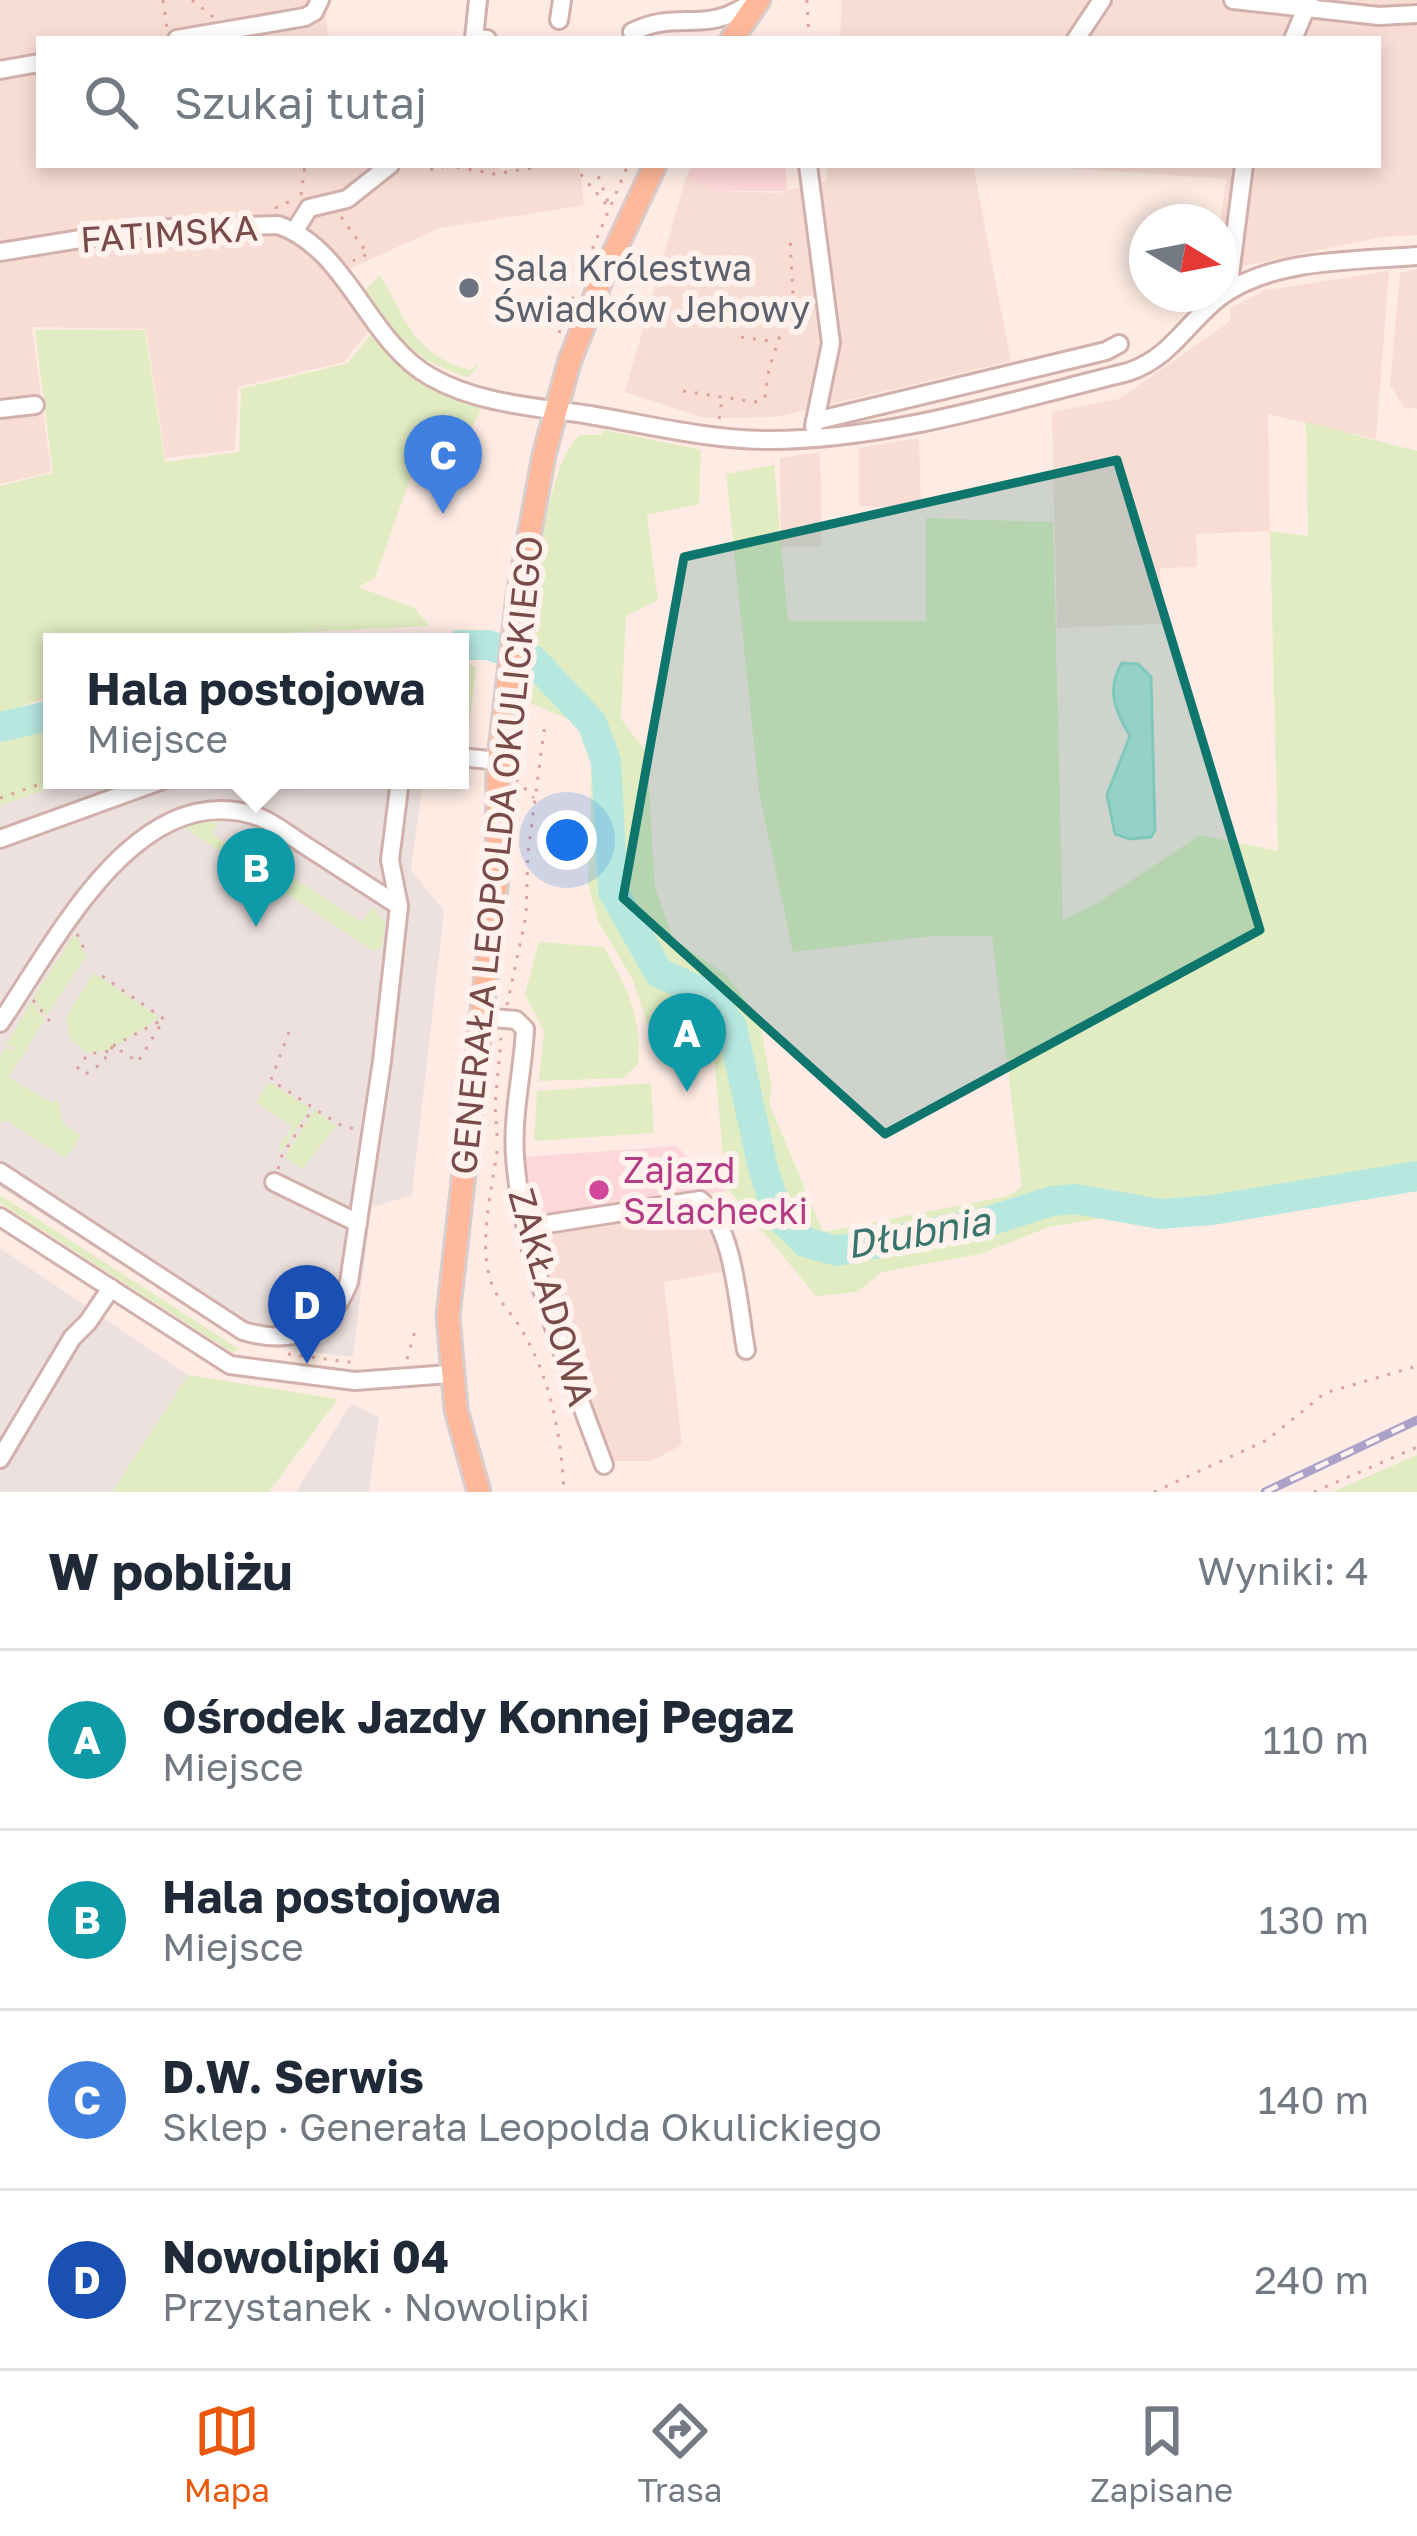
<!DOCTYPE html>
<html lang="pl">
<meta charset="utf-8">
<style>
body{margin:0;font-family:"Golos Text",sans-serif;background:#f2f2f3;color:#1f2937}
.compass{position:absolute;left:1129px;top:204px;width:108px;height:108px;border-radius:50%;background:#fff;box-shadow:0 6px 18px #0003;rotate:100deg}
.you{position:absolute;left:567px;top:840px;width:42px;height:42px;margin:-30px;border:9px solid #fff;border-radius:50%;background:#1a73e8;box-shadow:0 0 0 18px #1a73e833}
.badge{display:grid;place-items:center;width:78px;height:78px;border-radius:50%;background:#ea580c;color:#fff;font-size:39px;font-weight:700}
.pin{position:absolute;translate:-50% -99px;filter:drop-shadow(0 3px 6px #0008)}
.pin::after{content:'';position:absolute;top:63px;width:42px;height:36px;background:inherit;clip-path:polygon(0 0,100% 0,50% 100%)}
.popup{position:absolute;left:43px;top:633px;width:426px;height:156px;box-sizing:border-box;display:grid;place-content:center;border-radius:0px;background:#fff;filter:drop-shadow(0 3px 9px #0005);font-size:39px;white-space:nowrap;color:#747a83}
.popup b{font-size:45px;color:#1f2937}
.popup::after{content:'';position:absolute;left:50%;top:100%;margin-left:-24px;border:24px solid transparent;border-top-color:#fff}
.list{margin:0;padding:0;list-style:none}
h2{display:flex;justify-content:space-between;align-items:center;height:156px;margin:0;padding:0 48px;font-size:51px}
h2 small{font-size:39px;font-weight:400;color:#747a83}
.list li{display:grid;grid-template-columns:78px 1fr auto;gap:36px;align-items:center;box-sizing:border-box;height:180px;padding:0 48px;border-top:3px solid #e0e1e3}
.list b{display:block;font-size:45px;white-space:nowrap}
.list p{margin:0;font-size:39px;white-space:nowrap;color:#747a83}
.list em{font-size:39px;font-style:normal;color:#747a83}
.icon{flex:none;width:66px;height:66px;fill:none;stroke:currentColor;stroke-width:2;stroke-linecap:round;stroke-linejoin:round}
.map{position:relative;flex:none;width:1417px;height:1492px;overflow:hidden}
.search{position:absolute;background:#fff;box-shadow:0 6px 18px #0003;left:36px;right:36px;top:36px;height:132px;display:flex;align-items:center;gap:30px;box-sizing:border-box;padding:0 42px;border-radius:0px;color:#747a83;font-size:45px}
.sheet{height:876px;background:#fff}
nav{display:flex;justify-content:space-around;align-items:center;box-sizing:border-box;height:168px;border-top:3px solid #e0e1e3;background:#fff;font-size:33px;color:#747a83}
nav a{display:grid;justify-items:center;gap:6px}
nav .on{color:#ea580c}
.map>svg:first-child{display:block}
.residential{fill:#f8ddd5}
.commercial{fill:#fed7d8}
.industrial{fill:#ede1df}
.green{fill:#e1ecc2}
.water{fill:#b7e8e0;stroke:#9ddbd0;stroke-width:3}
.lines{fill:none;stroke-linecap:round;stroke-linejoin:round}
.river{stroke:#b7e8e0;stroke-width:30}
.minor-casing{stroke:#d2b1ac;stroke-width:22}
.major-casing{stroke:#d9cccc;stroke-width:27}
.path{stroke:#daa19d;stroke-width:3;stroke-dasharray:3 9;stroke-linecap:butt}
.minor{stroke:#fff;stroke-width:16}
.major{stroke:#ffb99a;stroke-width:21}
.rail-casing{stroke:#aaa2c8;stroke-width:9}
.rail{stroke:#fff1ec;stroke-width:4.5;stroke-dasharray:14;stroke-linecap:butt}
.marked{fill:#0f766e;fill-opacity:0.2;stroke:#0f766e;stroke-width:9;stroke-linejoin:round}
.worship-dot{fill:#6b7280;stroke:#fff1ec;stroke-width:4.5}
.hotel-dot{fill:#d1479c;stroke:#fff1ec;stroke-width:4.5}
.labels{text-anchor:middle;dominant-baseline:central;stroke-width:12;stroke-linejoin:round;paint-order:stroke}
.street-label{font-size:36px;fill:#784a48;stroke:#fff1ec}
.worship-label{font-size:36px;fill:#5b616d;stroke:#fff1ec;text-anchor:start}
.hotel-label{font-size:36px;fill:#b23c85;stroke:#fff1ec;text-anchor:start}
.water-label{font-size:39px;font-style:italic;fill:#38766d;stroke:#fff1ec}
</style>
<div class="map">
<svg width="1417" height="1492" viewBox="0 0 1417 1492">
<rect width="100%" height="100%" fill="#feece4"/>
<g class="residential">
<polygon points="0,0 325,0 328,39 39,39 39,165 498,165 499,170 579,165 584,205 440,228 331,277 369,330 344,362 238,387 235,450 165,458 146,329 32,327 51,472 0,484"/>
<polygon points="842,0 1417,0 1417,235 1382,237 1219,271 1219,231 1226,179 1025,165 1378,165 1378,39 840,39"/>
<polygon points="827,165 973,165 1011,361 777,417 705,418 625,392 686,178 717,191 779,193 826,181"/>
<polygon points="1417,269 1417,409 1404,407 1390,385 1400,273"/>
<polygon points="1389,271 1376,439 1268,414 1270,531 1196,534 1197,567 1160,568 1162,624 1057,628 1052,412 1119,399 1230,321 1230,308 1266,290"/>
<polygon points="919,438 921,508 859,506 859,448"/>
<polygon points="820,452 822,546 781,547 780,458"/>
<polygon points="699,1210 713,1221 727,1271 664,1282 682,1445 651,1461 608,1461 549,1286 541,1254 542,1235"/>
</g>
<g class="commercial">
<polygon points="693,165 785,165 787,191 717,191 686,178"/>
<polygon points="676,1146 726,1191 536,1220 525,1157"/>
</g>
<g class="industrial">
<polygon points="72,780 423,780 411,870 444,911 412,1195 371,1208 353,1357 246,1344 0,1187 0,806"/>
<polygon points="0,1248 188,1375 112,1492 0,1492"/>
<polygon points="351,1404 379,1417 369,1492 296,1492"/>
</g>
<g class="green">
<path d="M380,275C407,320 413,354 470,370L481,363L467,378L428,361L402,341L365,290Z"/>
<polygon points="35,330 145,330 165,462 239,452 241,389 348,363 370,335 391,358 484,403 453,467 410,479 375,578 358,587 415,608 429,626 217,636 199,642 52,642 52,695 0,714 0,486 53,473"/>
<path d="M1306,422L1417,451V1165L1049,1227L980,1254L882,1272L857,1292L816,1296L726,1187L713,1046L691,1026L647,1024L633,980L598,921L588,884L592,746L575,722L521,699C529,644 541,466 580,435H601L604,430L701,450L699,504L647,515L658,600L626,616L621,719L647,753L655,887L673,939L725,974L759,1017L772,1088L769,1103L823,1232L1007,1196L1022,1187L992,936H932L793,952L759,793L726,474L774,465L788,621H926V518L1053,522L1063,920L1099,902L1200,835L1278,851L1270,531L1308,536Z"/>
<polygon points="460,661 476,667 468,737 460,737"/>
<polygon points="52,726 52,780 72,780 0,806 0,743"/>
<polygon points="202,819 218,823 212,835 227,844 232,838 362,922 373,906 385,924 382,947 374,951 180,825"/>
<polygon points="75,934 86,957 47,1016 33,998"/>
<path d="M539,942L604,947C628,991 641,1013 638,1064L623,1078L539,1081L544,1031L525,994Z"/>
<polygon points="93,972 159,1018 109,1050 87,1053 70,1038 66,1018"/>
<polygon points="32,1001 45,1019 9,1077 52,1103 57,1097 63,1123 81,1135 66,1158 5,1120 0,1124 0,1056 6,1047 13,1051 16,1048 6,1045"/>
<polygon points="269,1082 310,1108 280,1154 280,1145 292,1127 256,1103"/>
<polygon points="651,1083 654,1133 534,1141 537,1091"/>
<polygon points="314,1110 337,1126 302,1169 284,1157"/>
<polygon points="0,1195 239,1349 233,1353 0,1203"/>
<polygon points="188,1375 338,1399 269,1492 112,1492"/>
<polygon points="1417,1455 1417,1492 1332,1492"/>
</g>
<path class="water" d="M1122,663L1138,664L1151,677L1155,830L1151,837L1130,839L1115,834L1107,795L1130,736C1115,711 1106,689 1122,663Z"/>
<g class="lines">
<g class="river">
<polyline points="460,645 488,645 533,660 592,723 606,761 613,891 659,973 708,995 732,1027 763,1168 778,1215 805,1242 837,1251 983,1223 1052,1201 1076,1199 1160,1214 1212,1210 1417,1176"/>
<polyline points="0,727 52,715"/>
</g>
<defs>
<g id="minor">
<polyline points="478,0 474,38 487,39"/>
<polyline points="1233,0 1379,16 1417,14"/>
<polyline points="559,20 562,0"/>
<path d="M632,32C681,8 704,37 753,1"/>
<polyline points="177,39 305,17 314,12 320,0"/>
<polyline points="1076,39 1102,0"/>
<polyline points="1293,39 1309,1"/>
<polyline points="0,70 39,63"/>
<polyline points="808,165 831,343 814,426"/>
<polyline points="294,232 309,208 347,199 390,165"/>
<path d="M0,252L142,229L278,225C348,249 367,341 431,377C478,404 537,407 590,415C649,425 710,440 770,440C888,440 1014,400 1128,372C1171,358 1186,323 1220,297C1272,258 1355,261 1417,256"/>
<polyline points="1234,288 1230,275 1244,165"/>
<polyline points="0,409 35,405"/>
<polyline points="815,421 1106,351 1119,344"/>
<polyline points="460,757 499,761"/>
<polyline points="0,839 163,780"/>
<polyline points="399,906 390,860 400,780"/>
<path d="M482,1017L516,1020L525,1029C523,1072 512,1113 515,1157C522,1254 570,1374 604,1465"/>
<path d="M0,1023C56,942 138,774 259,817C275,823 291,837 306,846C337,866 368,886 399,906L382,1061L349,1282C330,1331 294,1346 243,1331L0,1172"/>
<polyline points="274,1182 358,1223"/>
<polyline points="0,1217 230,1365 355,1381 450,1374"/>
<path d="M528,1227L700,1200C735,1227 738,1308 746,1350"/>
<polyline points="0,1459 72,1338 88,1322 111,1288"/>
</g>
<g id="major">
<polyline points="732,39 759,0"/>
<polyline points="479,1492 456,1410 448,1316 497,877 498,767 518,596 544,455 569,363 602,278 655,165"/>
</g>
</defs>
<use href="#minor" class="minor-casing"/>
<use href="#major" class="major-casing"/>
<g class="path">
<polyline points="163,0 167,28"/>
<polyline points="192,0 213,17"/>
<polyline points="807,0 809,39"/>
<polyline points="421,165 424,170 443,168"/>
<polyline points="445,165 495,174 550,165"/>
<polyline points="573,165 610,209"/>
<polyline points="594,165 610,207"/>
<polyline points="301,195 305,165"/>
<polyline points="275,208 293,200"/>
<polyline points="341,217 368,254 353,261"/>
<polyline points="583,271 628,165"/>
<polyline points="559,333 575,292"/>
<polyline points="741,337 776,342"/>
<polyline points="683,391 755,402 765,398 769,369 793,295 790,237"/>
<polyline points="719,419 722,399"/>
<polyline points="516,779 534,798"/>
<polyline points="0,798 52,780"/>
<polyline points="77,934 87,955"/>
<polyline points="33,1000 52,1024"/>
<polyline points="507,1005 526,916 528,853 545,723"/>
<polyline points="289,1032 271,1080 338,1124 354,1129"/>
<polyline points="113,1046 162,1020"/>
<polyline points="77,1069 88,1054 110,1051"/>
<polyline points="86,1074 102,1063 113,1046 138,1062 164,1019 95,971"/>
<polyline points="497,1136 495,1107 501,1038"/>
<path d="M497,1151C492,1191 478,1242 491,1282C497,1300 512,1313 521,1329C551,1378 561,1435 564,1491"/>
<polyline points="278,1169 282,1155 312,1110"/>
<polyline points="288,1354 356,1363"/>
<polyline points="407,1359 415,1331 419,1332"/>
<polyline points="1154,1492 1267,1440 1325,1393 1417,1366"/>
<polyline points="1314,1492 1417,1447"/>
</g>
<use href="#minor" class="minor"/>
<use href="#major" class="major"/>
<defs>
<polyline id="rail" points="1265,1492 1417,1420"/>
</defs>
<use href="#rail" class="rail-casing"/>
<use href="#rail" class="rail"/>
</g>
<path class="marked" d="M1117,460L1260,930L885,1134L623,898L684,557Z"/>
<circle class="worship-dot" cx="469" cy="288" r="12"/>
<circle class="hotel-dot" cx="599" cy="1190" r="12"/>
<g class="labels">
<g class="street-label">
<text transform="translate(169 233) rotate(-4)">FATIMSKA</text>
<text transform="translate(496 855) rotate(-84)">GENERAŁA LEOPOLDA OKULICKIEGO</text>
<text transform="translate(552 1297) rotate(74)">ZAKŁADOWA</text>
</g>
<g class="worship-label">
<text x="493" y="267">Sala Królestwa<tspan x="493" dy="41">Świadków Jehowy</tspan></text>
</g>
<g class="hotel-label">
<text x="623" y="1169">Zajazd<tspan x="623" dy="41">Szlachecki</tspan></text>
</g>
<g class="water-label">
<text transform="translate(918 1232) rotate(-10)">Dłubnia</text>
</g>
</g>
</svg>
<svg class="compass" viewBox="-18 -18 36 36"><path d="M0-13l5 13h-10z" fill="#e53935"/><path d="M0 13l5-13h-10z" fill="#747a83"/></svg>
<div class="you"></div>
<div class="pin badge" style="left:687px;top:1092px;background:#0f9aa8">A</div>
<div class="pin badge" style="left:256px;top:927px;background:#0f9aa8">B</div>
<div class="popup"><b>Hala postojowa</b>Miejsce</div>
<div class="pin badge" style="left:443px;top:514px;background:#3f7fe0">C</div>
<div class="pin badge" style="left:307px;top:1364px;background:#1a4fb4">D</div>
<div class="search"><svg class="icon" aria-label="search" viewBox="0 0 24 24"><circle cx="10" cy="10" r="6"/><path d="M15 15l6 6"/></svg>Szukaj tutaj</div>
</div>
<section class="sheet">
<h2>W pobliżu<small>Wyniki: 4</small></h2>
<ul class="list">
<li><span class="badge" style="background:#0f9aa8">A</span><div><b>Ośrodek Jazdy Konnej Pegaz</b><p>Miejsce</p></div><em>110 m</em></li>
<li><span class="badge" style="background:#0f9aa8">B</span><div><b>Hala postojowa</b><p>Miejsce</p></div><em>130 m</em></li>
<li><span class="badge" style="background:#3f7fe0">C</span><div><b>D.W. Serwis</b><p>Sklep · Generała Leopolda Okulickiego</p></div><em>140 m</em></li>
<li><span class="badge" style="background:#1a4fb4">D</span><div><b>Nowolipki 04</b><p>Przystanek · Nowolipki</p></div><em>240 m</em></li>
</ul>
</section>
<nav>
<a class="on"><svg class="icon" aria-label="map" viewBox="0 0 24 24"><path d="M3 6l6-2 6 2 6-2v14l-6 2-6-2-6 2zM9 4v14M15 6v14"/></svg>Mapa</a>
<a><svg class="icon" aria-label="directions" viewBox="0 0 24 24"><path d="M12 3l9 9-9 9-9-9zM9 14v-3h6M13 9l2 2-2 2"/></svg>Trasa</a>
<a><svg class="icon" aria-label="saved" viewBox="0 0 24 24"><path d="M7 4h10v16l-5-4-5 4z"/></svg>Zapisane</a>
</nav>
